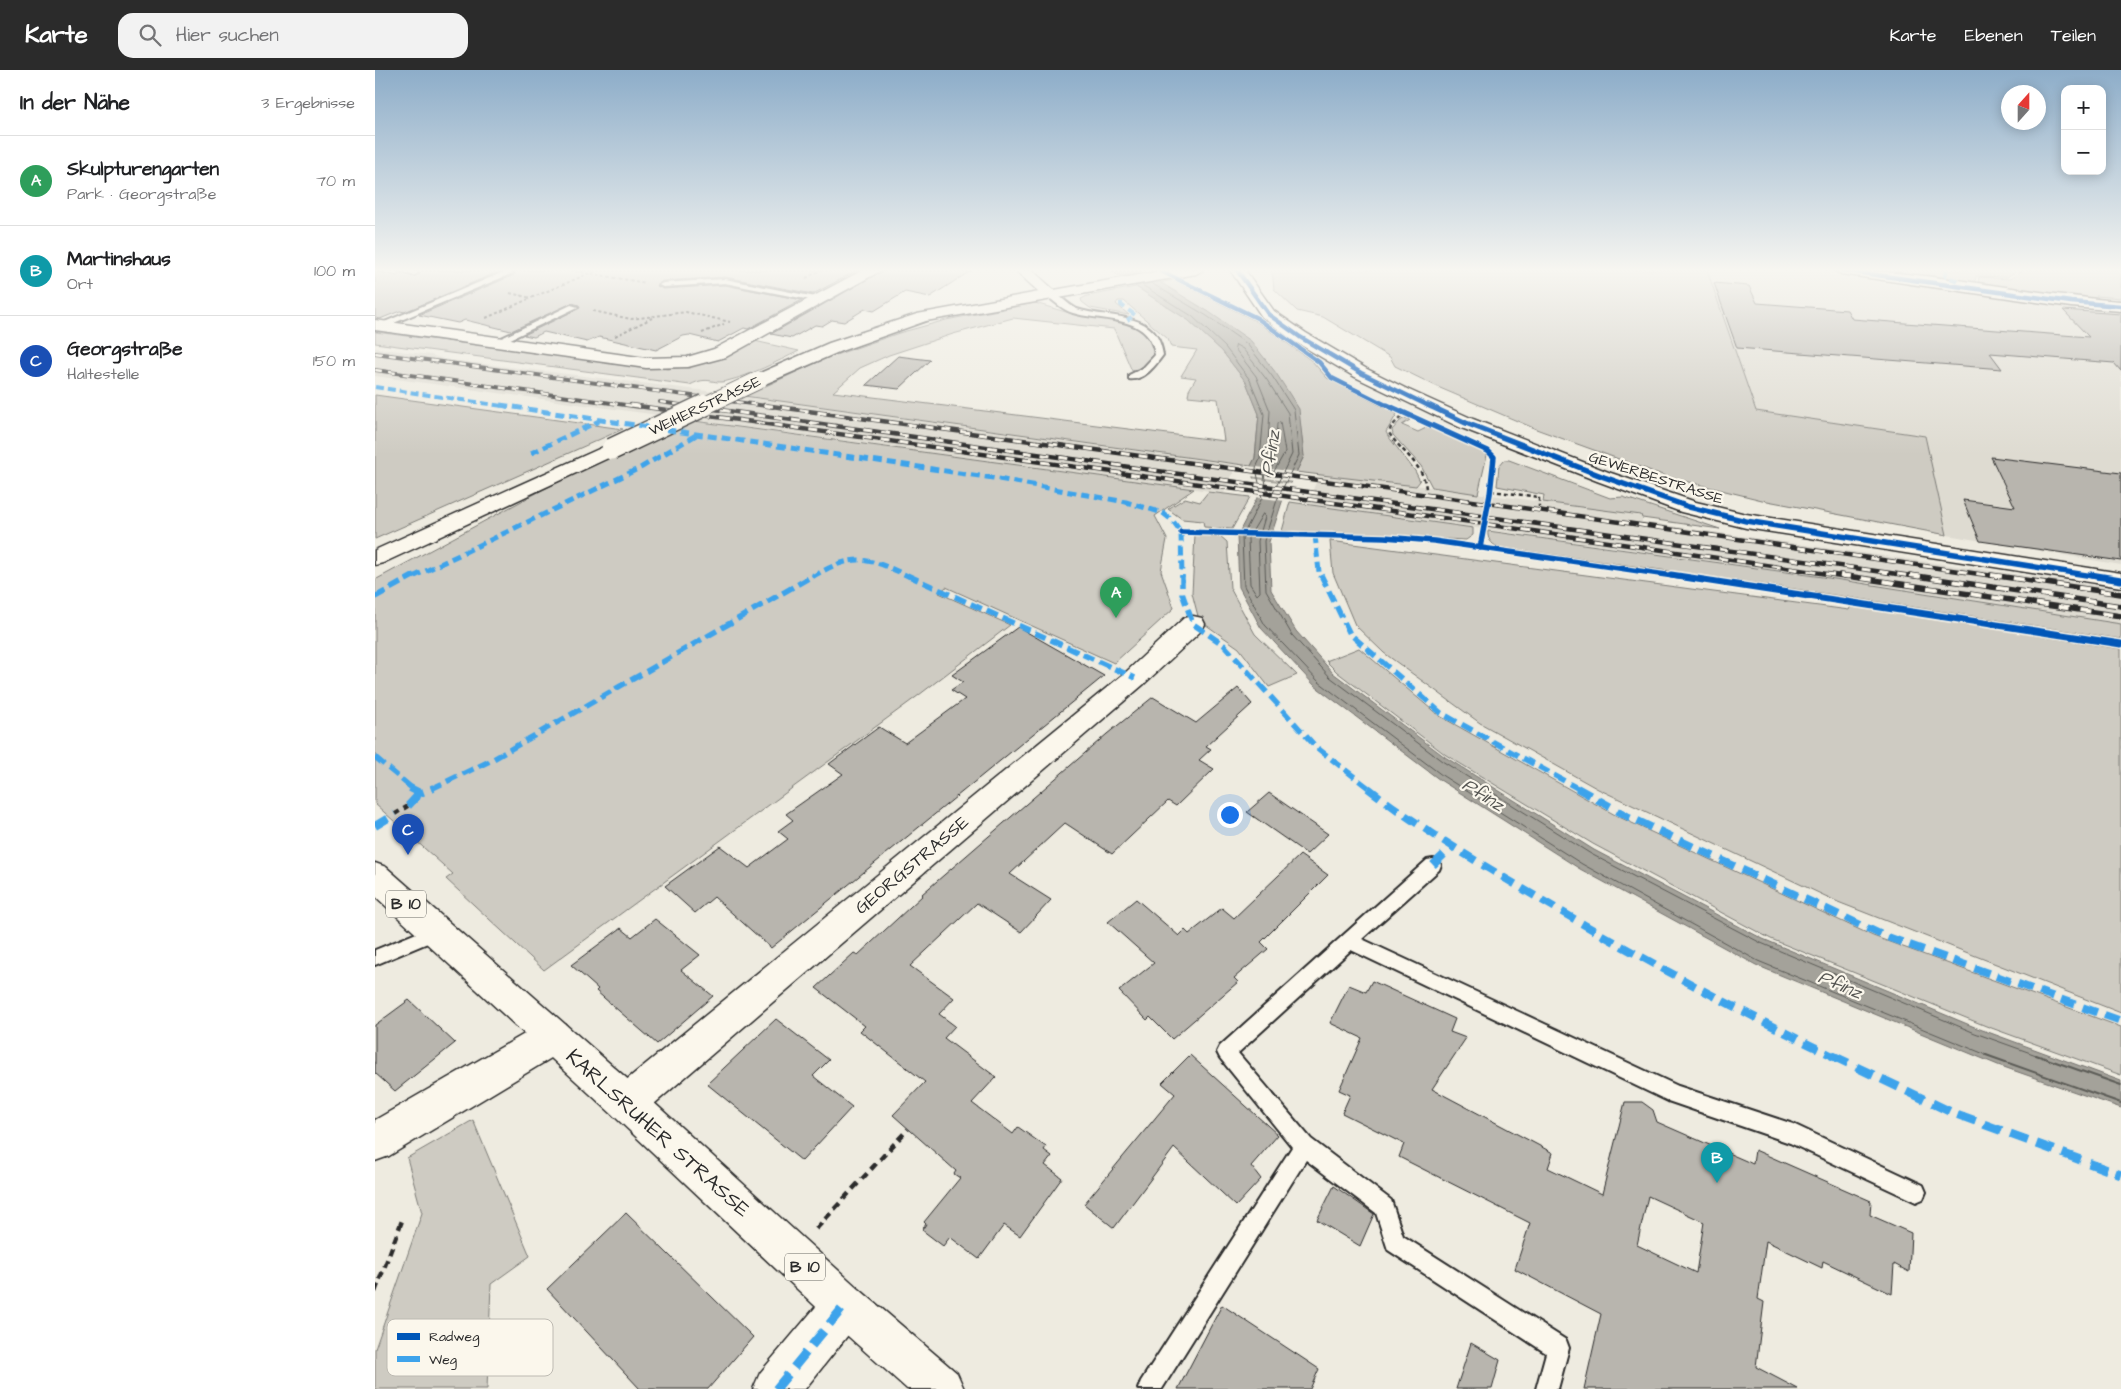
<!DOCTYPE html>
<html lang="de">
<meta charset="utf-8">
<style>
body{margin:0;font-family:"Architects Daughter",sans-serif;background:#f2f2f2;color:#202124}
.controls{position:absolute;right:15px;top:15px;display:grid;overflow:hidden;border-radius:10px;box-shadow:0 2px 12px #0003}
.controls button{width:45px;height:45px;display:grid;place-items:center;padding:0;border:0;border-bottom:1px solid #e0e0e0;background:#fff;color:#202124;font:25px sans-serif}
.compass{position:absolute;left:1626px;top:15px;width:45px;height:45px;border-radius:50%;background:#fff;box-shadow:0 2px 12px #0003;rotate:21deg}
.you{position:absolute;left:854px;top:744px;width:18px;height:18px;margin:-12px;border:4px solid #fff;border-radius:50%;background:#1a73e8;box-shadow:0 0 0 8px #1a73e833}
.badge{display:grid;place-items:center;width:32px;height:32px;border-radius:50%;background:#2b2b2b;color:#fff;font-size:16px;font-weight:700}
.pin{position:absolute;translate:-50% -41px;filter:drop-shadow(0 1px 2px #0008)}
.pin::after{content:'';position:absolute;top:26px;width:18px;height:15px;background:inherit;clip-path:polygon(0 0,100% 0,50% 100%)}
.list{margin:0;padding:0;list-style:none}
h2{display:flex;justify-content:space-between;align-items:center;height:65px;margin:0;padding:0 20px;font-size:21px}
h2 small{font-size:16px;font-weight:400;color:#757577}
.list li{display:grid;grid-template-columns:32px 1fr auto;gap:15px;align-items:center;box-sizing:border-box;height:90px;padding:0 20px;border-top:1px solid #e0e0e0}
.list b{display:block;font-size:19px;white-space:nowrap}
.list p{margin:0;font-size:16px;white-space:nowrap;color:#757577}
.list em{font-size:16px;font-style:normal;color:#757577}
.icon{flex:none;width:28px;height:28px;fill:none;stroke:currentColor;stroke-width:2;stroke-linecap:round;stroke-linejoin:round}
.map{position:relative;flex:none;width:1746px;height:1319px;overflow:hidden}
header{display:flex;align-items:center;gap:30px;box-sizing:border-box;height:70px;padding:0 25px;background:#2b2b2b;color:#fff}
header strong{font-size:24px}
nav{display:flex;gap:28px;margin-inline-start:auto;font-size:18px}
.search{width:350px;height:45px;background:#f2f2f2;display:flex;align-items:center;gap:12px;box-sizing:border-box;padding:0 18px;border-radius:15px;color:#757577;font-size:19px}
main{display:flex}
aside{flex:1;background:#fff}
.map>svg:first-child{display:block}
.built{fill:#dedbd1}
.green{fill:#cecbc2;stroke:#7c7b76}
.water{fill:#a4a29a;stroke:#74726e}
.pier{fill:#eeebe0}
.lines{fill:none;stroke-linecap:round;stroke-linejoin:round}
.shore-far1{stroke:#5b5b57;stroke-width:1}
.shore{stroke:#5b5b57;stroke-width:2}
.building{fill:#b8b5ae;stroke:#2b2b2b;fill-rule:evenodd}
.lane-casing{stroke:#2b2b2b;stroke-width:4}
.street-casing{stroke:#2b2b2b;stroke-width:3}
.primary-casing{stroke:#2b2b2b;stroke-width:3}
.path-far3{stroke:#2b2b2b;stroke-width:2;stroke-dasharray:3 2.5;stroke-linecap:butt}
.path-far2{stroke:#2b2b2b;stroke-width:2.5;stroke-dasharray:4 3;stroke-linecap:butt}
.path-far1{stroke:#2b2b2b;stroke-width:4;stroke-dasharray:5.5 4.5;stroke-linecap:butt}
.path{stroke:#2b2b2b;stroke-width:4.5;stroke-dasharray:8 5.5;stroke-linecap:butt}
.lane{fill:#fbf7ec;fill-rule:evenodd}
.street{fill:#fbf7ec;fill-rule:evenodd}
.primary{fill:#fbf7ec;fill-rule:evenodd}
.rail-far2-casing{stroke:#2b2b2b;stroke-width:4}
.rail-far1-casing{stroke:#2b2b2b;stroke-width:4.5}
.rail-casing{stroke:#2b2b2b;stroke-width:5.5}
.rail-far2{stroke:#fbf7ec;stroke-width:2.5;stroke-dasharray:7;stroke-linecap:butt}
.rail-far1{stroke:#fbf7ec;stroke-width:3;stroke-dasharray:9;stroke-linecap:butt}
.rail{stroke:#fbf7ec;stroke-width:4;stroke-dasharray:11;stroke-linecap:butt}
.street-bridge-far1-casing{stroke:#2b2b2b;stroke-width:19;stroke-linecap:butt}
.street-bridge-casing{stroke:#2b2b2b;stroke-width:24;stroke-linecap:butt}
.street-bridge-far1{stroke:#fbf7ec;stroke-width:17}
.street-bridge{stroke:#fbf7ec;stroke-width:21}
.quiet-far4{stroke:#3ea3eb;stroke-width:4;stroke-dasharray:8 4;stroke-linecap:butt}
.quiet-far3{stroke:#3ea3eb;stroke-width:5;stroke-dasharray:9 5;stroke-linecap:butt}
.quiet-far2{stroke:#3ea3eb;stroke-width:5.5;stroke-dasharray:12 5.5;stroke-linecap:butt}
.quiet-far1{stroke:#3ea3eb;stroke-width:8;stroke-dasharray:15 8;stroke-linecap:butt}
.quiet{stroke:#3ea3eb;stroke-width:9;stroke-dasharray:19 9;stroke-linecap:butt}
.cycleway-far2-casing{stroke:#fbf7ec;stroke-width:6}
.cycleway-far1-casing{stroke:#fbf7ec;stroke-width:8}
.cycleway-casing{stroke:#fbf7ec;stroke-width:10}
.cycleway-far2{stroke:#0057b8;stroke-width:4.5}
.cycleway-far1{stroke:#0057b8;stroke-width:5.5}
.cycleway{stroke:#0057b8;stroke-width:7}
.labels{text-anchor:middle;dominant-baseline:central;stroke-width:4.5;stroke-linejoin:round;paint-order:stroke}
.far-street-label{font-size:15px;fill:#2b2b2b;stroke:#fbf7ec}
.shield{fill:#fbf7ec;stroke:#696865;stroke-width:1}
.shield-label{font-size:16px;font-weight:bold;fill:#2b2b2b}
.street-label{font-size:18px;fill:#2b2b2b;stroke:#fbf7ec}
.water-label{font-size:19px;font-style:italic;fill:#555552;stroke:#fbf7ec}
.near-street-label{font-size:21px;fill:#2b2b2b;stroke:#fbf7ec}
.key{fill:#fbf7ec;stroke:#bdbab2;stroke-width:1}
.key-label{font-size:14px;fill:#2b2b2b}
</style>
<header>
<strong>Karte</strong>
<div class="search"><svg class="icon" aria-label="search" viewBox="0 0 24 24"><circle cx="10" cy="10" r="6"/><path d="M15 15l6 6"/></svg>Hier suchen</div>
<nav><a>Karte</a><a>Ebenen</a><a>Teilen</a></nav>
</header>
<main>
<aside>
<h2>In der Nähe<small>3 Ergebnisse</small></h2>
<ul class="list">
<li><span class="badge" style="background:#2e9e5b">A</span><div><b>Skulpturengarten</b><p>Park · Georgstraße</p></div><em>70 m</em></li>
<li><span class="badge" style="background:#0f9aa8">B</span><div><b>Martinshaus</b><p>Ort</p></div><em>100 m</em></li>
<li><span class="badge" style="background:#1a4fb4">C</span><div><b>Georgstraße</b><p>Haltestelle</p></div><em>150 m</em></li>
</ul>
</aside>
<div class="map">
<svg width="1746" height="1319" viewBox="0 0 1746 1319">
<rect width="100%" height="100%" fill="#eeebe0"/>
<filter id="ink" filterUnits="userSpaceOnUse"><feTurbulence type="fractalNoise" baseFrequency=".02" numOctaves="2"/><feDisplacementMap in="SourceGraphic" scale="10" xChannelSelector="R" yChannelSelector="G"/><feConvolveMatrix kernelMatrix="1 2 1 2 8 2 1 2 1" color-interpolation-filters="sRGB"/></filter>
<g filter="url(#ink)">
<g class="built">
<polygon points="1332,200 1426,200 1529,216 1538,215 1686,235 1746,240 1746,495 1572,465 1550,366 1381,341"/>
<polygon points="0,278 56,285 69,289 332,321 862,395 849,423 0,306"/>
<polygon points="944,405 970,408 971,406 1267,445 1267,452 1746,519 1746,554 1447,507 932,434"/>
</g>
<g class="green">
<polygon points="897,200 1332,200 1381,341 1550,366 1572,465 1387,430 1293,407 1161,359 1065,318 1020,296 1015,287 948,247 922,241 899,219"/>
<polygon points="1512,200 1643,200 1632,207 1601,206 1599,215"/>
<polygon points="1648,200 1746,200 1746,228 1721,226 1724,229 1603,216 1604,207 1635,209"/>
<polygon points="798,210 881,251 937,291 952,308 1022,344 1011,362 1013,366 1040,401 1045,411 1041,416 921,402 929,386 834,242 785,213"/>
<polygon points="761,217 813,250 847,281 871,312 884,344 880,388 876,396 369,326 452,288 524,263 571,250 660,233 701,245 736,249 761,256 778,272 780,278 778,287 773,294 757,301 739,259 638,248 578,264 514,285 485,298 458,322 849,371 843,329 813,326 814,320 821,308 806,306 822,280 796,277 793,269 749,231 743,231 741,234 754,245 715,238 707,232 706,229 712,226"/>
<path d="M0,262L293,299L317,296L375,270L424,281C401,292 377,305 352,311C337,315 334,305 315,315L0,273Z"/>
<polygon points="0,325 248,359 0,469"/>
<polygon points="1030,348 1035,350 1027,355 1043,362 1053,357 1110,383 1112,385 1103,424 1057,417 1046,396 1018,365 1017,360 1025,351"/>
<polygon points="312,350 819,419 780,446 792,469 786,501 799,538 739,593 571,517 564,523 635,555 544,625 169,900 71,809 78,804 0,734 0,510 169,419"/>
<polygon points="1129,390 1134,390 1235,428 1248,427 1345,459 1267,448 1266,445 1168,432 1169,425 1122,416 1124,396"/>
<polygon points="833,422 875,427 857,459 829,457 828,451 807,449 793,439 810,428 825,432"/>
<polygon points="915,432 1098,458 1098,465 1091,470 907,461"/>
<path d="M1113,461L1447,507L1746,554V569L1393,515L1123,477C1116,474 1112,468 1113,461Z"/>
<polygon points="820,465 844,465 852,472 855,518 880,564 922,605 894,617 864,578 824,550 817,523"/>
<polygon points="955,471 1474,540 1476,536 1746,579 1746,943 1463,832 1223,719 1105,653 1009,583 980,555 958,503"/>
<polygon points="984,578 1063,645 1242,746 1498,866 1746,957 1746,1005 1611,956 1396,869 1218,774 1071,685 962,602 951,591"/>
<polygon points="98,1050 155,1186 116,1214 112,1319 0,1319 0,1279 47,1143 32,1088"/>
</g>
<polygon class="water" points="735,200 765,200 834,242 876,271 901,303 924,339 929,386 907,432 894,472 896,520 921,561 958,603 1070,687 1219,780 1388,869 1602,958 1746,1011 1746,1038 1623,995 1381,895 1205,799 1065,710 940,616 886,558 864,517 862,466 882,428 876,396 880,388 884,344 871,312 847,281 813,250"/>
<g class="pier">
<polygon points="873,396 923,402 919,412 875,406"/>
<polygon points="875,408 918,414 910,431 879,427"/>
</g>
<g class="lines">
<g class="shore-far1">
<polyline points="776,213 832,246 872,274 897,306 919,340 924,385 902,430 889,471 891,520 917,565 955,607 1067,691 1216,784 1386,873 1600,963 1664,986"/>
<polyline points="767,215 817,246 850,277 875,310 889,344 885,389 881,398 887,428 867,467 869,516 890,555 944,612 1068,706 1207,794 1383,891 1614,986"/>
<polygon points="861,275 868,279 892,310 913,343 917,384 896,427 893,425 888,399 892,389 895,341 881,306 860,279"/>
<polygon points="905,352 910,382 898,403 896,400 899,390 902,354"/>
<polygon points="888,444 890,447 883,471 885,522 882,525 875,514 873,469"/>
</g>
<g class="shore">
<polyline points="1611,985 1746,1033"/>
<polyline points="1661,985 1746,1015"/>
</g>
</g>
<g class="building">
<polygon points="42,200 127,200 30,242 25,241 5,249 0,248 0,201 23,206 23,202 38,207 45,204"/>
<polygon points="136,200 483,200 438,224 350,207 287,211 282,216 288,219 350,215 427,230 373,259 369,258 343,272 314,265 308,266 281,280 224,267 212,272 169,262 159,267 149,265 205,238 204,235 197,233 136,261 90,250 83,253 44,245 139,205 140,202"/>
<polygon points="509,200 597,200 555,227 530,222 499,241 490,239 469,252 457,250 447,256 440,255 417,268 396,264"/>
<polygon points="1339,213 1374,216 1382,233 1472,240 1477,249 1714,267 1688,240 1746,244 1746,301 1739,293 1615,283 1627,299 1362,278"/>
<polygon points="523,286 555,290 524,319 491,315"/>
<polygon points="1616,387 1746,403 1746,491 1605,471 1588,430 1640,437"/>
<polygon points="643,557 729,606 396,878 339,827 320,843 290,816 345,776 374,798 413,769 403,761 418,750 411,744 468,704 454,694 504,657 530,673 590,629 576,620 588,612 577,605"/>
<polygon points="863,618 877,634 831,676 836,679 824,690 839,699 801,736 793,731 737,784 690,753 635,804 676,830 646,862 602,833 535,896 579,928 564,944 580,956 569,968 621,1007 597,1033 638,1064 643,1057 671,1077 669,1080 677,1086 670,1095 687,1108 645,1166 629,1155 604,1189 575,1167 568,1176 547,1160 551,1154 549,1152 585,1108 579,1104 581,1101 518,1045 550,1012 485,961 490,956 441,918 479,883 483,885 548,825 547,824 732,664 778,627 821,653"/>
<polygon points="894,723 953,764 932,784 872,742"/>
<polygon points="925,785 953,805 886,872 893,879 859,908 863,912 797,969 775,947 772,950 744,921 779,893 733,852 761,829 804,866 810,860 814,864 847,838 859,848"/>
<polygon points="280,849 325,885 306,900 338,926 282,974 221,921 223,919 196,895 246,858 257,867"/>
<path d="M997,911L1080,949L1075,962L1091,968L1057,1019L1178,1083L1173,1098L1227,1124L1250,1032H1267L1278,1040L1282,1052L1378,1094L1380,1080L1496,1131L1495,1145L1536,1163L1534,1202L1519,1194L1517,1224L1448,1191L1447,1198L1391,1171L1383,1229L1389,1232L1381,1297L1423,1319H1209L1226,1244L1140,1199L1155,1153L1024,1087L1029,1074L967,1043L975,1025L964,1020L987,968L955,953L974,915L991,922ZM1273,1126L1329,1152L1321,1203L1262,1175Z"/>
<polygon points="34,930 80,973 20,1021 0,1003 0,955"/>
<polygon points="401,949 454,990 438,1006 477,1037 427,1091 332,1014"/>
<polygon points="815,985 903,1065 876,1096 886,1109 861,1136 799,1078 739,1158 709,1134 800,1024 787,1013"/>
<polygon points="959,1116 999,1144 985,1176 942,1150"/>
<polygon points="251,1143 378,1267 333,1319 265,1319 172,1219"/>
<polygon points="847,1235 944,1299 935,1319 803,1319"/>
<polygon points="1096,1273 1125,1290 1117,1319 1081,1319"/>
</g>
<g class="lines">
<defs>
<g id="lane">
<polygon points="23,200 38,200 43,203 39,205"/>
<polygon points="131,201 138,203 7,258 0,256"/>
<polygon points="350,209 446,228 450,230 446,232 350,213 288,217 284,215 288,213"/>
<path d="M672,222C683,221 692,235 702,239C735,250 782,239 788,285C780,296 769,311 754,309V305L768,298L780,285C775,244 728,252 698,243C688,240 680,232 672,226Z"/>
<polygon points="196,235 203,237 125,274 118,272"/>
<polygon points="1058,789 1064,790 1066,795 1064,800 987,869 1303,1016 1418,1054 1548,1115 1551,1122 1548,1129 1541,1132 1415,1073 1293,1031 976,880 863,983 936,1069 1016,1130 1028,1166 1191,1270 1194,1278 1183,1319 1161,1319 1171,1283 1013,1180 1001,1143 931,1090 787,1319 763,1319 766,1311 917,1077 845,988 842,982 845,976 1052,790"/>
<polygon points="61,855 67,857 69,862 67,867 0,895 0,880"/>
</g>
<g id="street">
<polygon points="488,200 507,200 351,287 313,297 271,298 0,260 0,250 271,288 312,287 339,279"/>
<polygon points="640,200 657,200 679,220 792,200 828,200 821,204 551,251 466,281 390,314 384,315 378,314 375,310 378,306 454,273 542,244 664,222"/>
<polygon points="855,200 870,200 899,241 931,263 992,299 1034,320 1098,349 1236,403 1321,432 1371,444 1746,503 1746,517 1371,458 1306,442 1222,411 1084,357 980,307 919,271 887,247"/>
<path d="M1459,200C1555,200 1650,224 1746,231V241L1696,237L1466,204Z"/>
<polygon points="237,373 244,375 247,379 244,383 8,493 0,495 0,480"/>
<polygon points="818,546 827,548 830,554 827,560 769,614 265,1046 252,1052 239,1046 233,1033 239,1020 751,602 809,548"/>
<polygon points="178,950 191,955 196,967 191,979 14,1086 0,1091 0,1050 165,955"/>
<polygon points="470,1213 485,1220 492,1235 485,1250 430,1319 378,1319 385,1303 455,1220"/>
</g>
<polygon id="primary" points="0,793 11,797 265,1020 485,1220 582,1303 589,1319 532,1319 455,1250 239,1046 0,826"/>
</defs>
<use href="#lane" class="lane-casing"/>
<use href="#street" class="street-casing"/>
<use href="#primary" class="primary-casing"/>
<g class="path-far3">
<polyline points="195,200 271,213"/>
<polyline points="431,208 446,200"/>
<polyline points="135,223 156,228 222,200"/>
<polyline points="218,241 256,249 311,242 355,252"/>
<polyline points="111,248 156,228"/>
<polyline points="327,263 349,254"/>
<polyline points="240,266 277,248"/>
</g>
<g class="path-far2">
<path d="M1026,347L1016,357L1014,363C1026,382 1051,396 1051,421"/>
<polyline points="1116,421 1164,427 1164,437"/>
<polyline points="1115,424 1119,389"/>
</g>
<polyline class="path-far1" points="20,744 33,736"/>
<g class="path">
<polyline points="441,1159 533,1059"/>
<polyline points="0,1222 28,1148"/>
</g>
<use href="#lane" class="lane"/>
<use href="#street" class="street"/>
<use href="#primary" class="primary"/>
<defs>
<g id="rail-far2">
<polyline points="0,283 398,337"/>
<polyline points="0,300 265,337"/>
<polyline points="285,332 319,337"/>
</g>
<g id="rail-far1">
<polyline points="256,335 1089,451 1473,507"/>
<polyline points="310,335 1544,507"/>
<polyline points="389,335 1127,435 1625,507"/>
</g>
<g id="rail">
<polyline points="1465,505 1746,546"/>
<polyline points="1535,505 1746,536"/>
<polyline points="1616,505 1746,524"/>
</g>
</defs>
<use href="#rail-far2" class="rail-far2-casing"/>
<use href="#rail-far1" class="rail-far1-casing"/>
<use href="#rail" class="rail-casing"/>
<use href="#rail-far2" class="rail-far2"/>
<use href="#rail-far1" class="rail-far1"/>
<use href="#rail" class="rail"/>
<defs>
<polyline id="street-bridge-far1" points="327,337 384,310"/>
<polyline id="street-bridge" points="237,379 330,335"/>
</defs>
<use href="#street-bridge-far1" class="street-bridge-far1-casing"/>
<use href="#street-bridge" class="street-bridge-casing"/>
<use href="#street-bridge-far1" class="street-bridge-far1"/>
<use href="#street-bridge" class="street-bridge"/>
<g class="quiet-far4">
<polyline points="1572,200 1570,206 1583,211"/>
<polyline points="746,232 746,235 760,245 752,250"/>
<polyline points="0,317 134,337"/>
</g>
<g class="quiet-far3">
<polyline points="125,335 618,408 751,432 788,443 798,451 806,462 807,507"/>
<polyline points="156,383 224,351"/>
<polyline points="940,465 944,502 946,507"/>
<polyline points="38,507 267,397 321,365"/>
<path d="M437,507C480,482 492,487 535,507"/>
</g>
<g class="quiet-far2">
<polyline points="532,505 760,608"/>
<polyline points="807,505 807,523 818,554 849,575 941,677 995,719"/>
<polyline points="946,505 975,564 1066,643 1204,719"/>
<polyline points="0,527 40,505"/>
<polyline points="0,687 38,719"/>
<polyline points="56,719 115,691 439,505"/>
</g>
<g class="quiet-far1">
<polyline points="35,718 45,723 59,718"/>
<path d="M993,718C1047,760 1106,794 1165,829C1260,885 1358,938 1458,986"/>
<polyline points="1202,718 1252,746 1507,865 1746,951"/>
<polyline points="33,736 45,723"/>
<polyline points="0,756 20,744"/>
<polyline points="1058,795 1077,777"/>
</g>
<g class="quiet">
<polyline points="1456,985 1576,1042 1746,1105"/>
<polyline points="401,1319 470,1235"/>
</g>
<defs>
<g id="cycleway-far2">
<polyline points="784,200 882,248 944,292 957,308 1015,337"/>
<polyline points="862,200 893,244 925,267 986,303 1056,337"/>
<polyline points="1466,200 1696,232 1746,236"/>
</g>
<g id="cycleway-far1">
<polyline points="1012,335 1113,381 1119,387 1115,424 1105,478"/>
<polyline points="1053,335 1091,353 1229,407 1314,437 1371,451 1724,507"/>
<polyline points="806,462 1009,467 1059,471 1305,507"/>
</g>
<g id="cycleway">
<polyline points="1296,505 1746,574"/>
<polyline points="1716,505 1746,510"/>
</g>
</defs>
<use href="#cycleway-far2" class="cycleway-far2-casing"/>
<use href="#cycleway-far1" class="cycleway-far1-casing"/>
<use href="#cycleway" class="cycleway-casing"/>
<use href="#cycleway-far2" class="cycleway-far2"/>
<use href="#cycleway-far1" class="cycleway-far1"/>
<use href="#cycleway" class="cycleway"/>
</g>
</g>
<linearGradient id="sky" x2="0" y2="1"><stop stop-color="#8dadc9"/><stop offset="0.52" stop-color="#f7f6f1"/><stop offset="1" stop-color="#f7f6f1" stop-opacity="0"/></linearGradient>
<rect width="1746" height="385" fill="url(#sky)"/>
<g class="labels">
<g class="far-street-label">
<text transform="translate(330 336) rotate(-25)">WEIHERSTRASSE</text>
<text transform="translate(1281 408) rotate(18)">GEWERBESTRASSE</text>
</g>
<g class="shield">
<rect x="11" y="820.5" width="40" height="27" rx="4"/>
<rect x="410" y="1183.5" width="40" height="27" rx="4"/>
</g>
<g class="shield-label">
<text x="31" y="834">B 10</text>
<text x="430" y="1197">B 10</text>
</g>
<g class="street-label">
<text transform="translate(537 795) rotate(-40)">GEORGSTRASSE</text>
</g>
<g class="water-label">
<text transform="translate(896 383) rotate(-82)">Pfinz</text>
<text transform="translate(1108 725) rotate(32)">Pfinz</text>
<text transform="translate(1465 915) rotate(23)">Pfinz</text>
</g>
<g class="near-street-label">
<text transform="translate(283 1063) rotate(42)">KARLSRUHER STRASSE</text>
</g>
</g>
<rect x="12" y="1249" width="166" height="57" rx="8" class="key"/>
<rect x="22" y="1263" width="23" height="7" fill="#0057b8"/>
<rect x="22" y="1286" width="23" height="6" fill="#3ea3eb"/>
<g class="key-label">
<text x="54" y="1271">Radweg</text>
<text x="54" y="1294">Weg</text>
</g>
</svg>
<div class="controls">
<button>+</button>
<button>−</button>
</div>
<svg class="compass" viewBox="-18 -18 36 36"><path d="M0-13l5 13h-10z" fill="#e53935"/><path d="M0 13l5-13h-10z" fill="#757577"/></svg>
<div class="you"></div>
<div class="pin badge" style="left:741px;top:548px;background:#2e9e5b">A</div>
<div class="pin badge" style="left:1342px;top:1113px;background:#0f9aa8">B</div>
<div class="pin badge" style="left:33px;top:785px;background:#1a4fb4">C</div>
</div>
</main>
